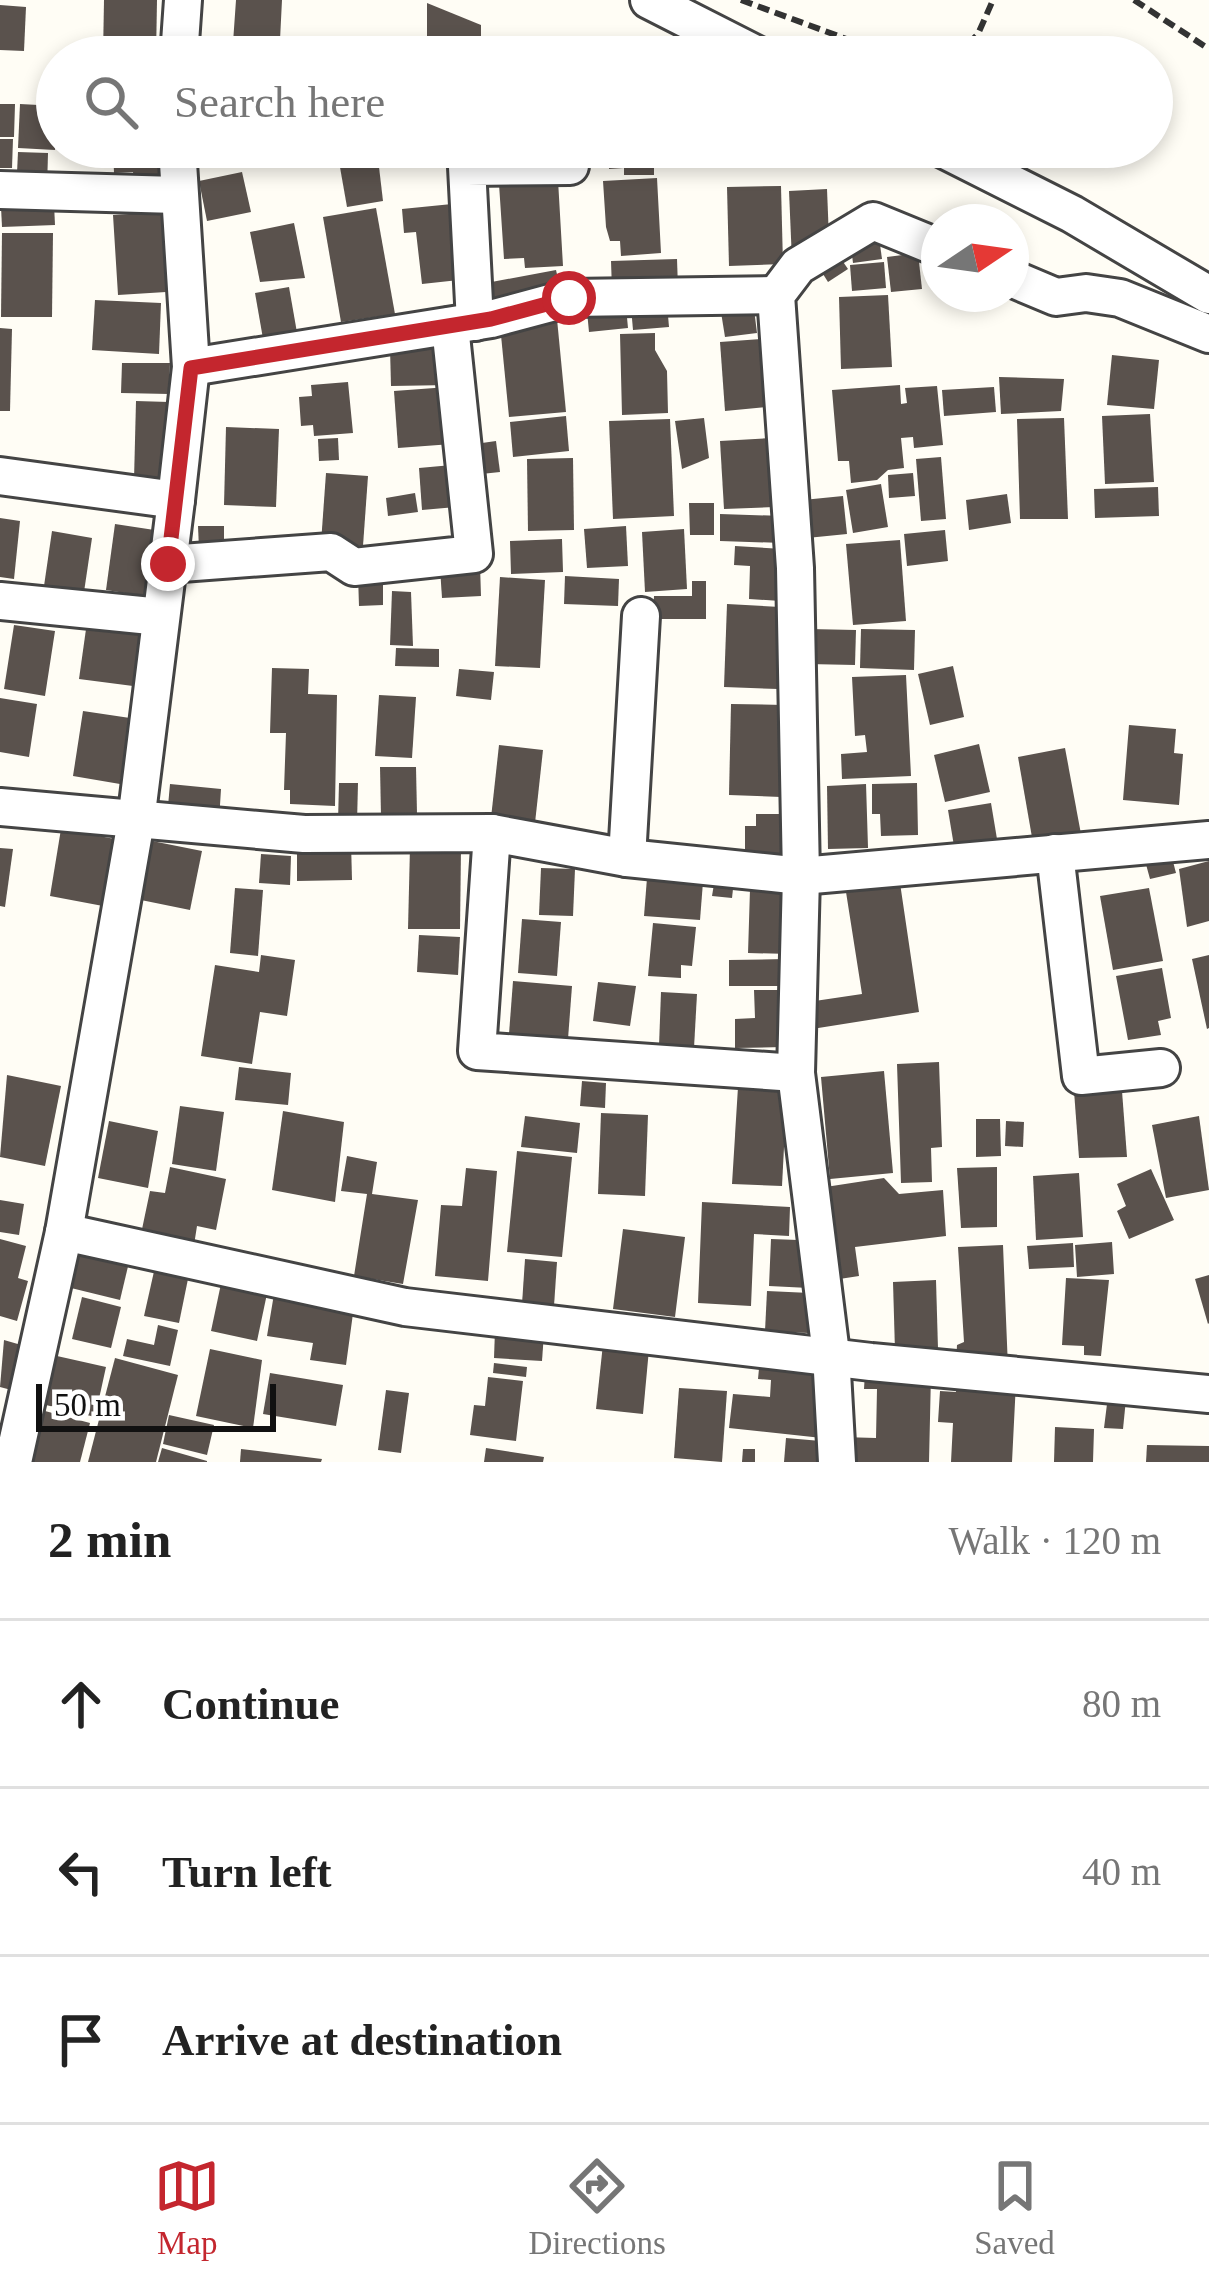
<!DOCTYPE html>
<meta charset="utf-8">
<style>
body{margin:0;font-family:"Times New Roman",serif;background:#f2f2f2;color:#222}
.compass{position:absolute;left:921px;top:204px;width:108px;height:108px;border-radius:50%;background:#fff;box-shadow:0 6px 18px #0003;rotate:77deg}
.scale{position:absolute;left:36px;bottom:30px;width:240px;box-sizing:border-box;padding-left:12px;border:6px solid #111;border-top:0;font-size:33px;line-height:42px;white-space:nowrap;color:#111;-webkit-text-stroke:9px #fff;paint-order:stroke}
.stop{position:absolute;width:36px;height:36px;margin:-27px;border:9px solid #c4262e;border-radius:50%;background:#fff}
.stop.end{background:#c4262e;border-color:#fff;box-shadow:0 3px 12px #0008}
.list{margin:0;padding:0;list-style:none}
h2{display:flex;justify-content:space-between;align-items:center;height:156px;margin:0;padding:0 48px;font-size:51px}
h2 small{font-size:39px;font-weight:400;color:#767676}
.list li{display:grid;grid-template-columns:78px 1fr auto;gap:36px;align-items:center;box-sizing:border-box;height:168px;padding:0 48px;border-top:3px solid #e0e0e0}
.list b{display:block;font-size:45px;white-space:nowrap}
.list em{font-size:39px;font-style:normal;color:#767676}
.icon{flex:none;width:66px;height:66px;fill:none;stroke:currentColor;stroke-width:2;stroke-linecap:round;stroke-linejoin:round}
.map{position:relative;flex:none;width:1209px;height:1462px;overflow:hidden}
.search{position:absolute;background:#fff;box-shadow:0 6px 18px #0003;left:36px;right:36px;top:36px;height:132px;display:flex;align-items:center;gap:30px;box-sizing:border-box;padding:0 42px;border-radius:66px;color:#767676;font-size:45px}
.sheet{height:660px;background:#fff}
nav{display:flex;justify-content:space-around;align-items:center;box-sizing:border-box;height:168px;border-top:3px solid #e0e0e0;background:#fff;font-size:33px;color:#767676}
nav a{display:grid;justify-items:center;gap:6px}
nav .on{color:#c4262e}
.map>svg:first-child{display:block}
.building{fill:#5a524d}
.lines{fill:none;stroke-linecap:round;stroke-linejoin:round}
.minor-casing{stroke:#444;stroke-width:42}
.path{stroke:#333;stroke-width:6;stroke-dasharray:12 6;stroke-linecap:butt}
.minor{stroke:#fff;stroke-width:36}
.route{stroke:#c4262e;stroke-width:15}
</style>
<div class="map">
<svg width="1209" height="1462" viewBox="0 0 1209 1462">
<rect width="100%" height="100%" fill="#fffdf5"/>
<g class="building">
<polygon points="104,0 157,0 156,57 103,56"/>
<polygon points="236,0 282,0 280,40 297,42 296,57 232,57"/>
<polygon points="427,3 481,25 481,57 427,57"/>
<polygon points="0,5 26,7 24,51 0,50"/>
<polygon points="395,39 396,57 372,57 371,41"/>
<polygon points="0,104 15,104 14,137 0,137"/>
<polygon points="20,104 57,106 55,150 18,148"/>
<polygon points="0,139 13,139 12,168 0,168"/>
<polygon points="113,147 164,147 165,179 134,180 133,172 114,173"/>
<polygon points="236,147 292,147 291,159 235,154"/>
<polygon points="384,147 427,147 427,153 385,156"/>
<polygon points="442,147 476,147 476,159 445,157"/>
<polygon points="596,147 654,147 654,175 624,175 624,168 609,169 609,162 596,162"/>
<polygon points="377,150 383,201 347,207 338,156"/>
<polygon points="18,152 48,153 47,189 17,173"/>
<polygon points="242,172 251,212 207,221 199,181"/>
<polygon points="657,178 661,253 621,256 620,241 610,241 606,227 603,181"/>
<polygon points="558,180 563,266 525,268 524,258 504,259 499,184"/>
<polygon points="781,186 783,264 729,266 727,187"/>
<polygon points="827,189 829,239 792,261 789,191"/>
<polygon points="54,204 55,225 2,227 1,207"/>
<polygon points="452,204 468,279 422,284 416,232 404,233 402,209"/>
<polygon points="376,208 395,314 341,322 323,217"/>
<polygon points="161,212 166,292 118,295 113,215"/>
<polygon points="294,223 305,278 260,282 250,232"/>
<polygon points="2,233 53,233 52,317 1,317"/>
<polygon points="879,237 882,259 853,263 850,240"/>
<polygon points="837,253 848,269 828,282 818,266"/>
<polygon points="918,253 922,289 891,292 887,257"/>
<polygon points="677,259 678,288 612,290 611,261"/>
<polygon points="884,262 886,288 852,291 850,265"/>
<polygon points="556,270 561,292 485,307 481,284"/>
<polygon points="289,287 299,344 265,350 255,293"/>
<polygon points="888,295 892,367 841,369 839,297"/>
<polygon points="95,300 161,303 159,354 92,350"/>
<polygon points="753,301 757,333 725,337 720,306"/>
<polygon points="667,304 669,327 633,330 631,307"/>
<polygon points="626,307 628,328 589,332 587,311"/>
<polygon points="557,319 566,412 509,417 500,325"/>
<polygon points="0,328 12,329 10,411 0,411"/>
<polygon points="655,333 655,350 667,371 668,413 622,415 620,334"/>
<polygon points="761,339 767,407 725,411 720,342"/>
<polygon points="449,347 450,385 391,386 390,348"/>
<polygon points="1112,355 1159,360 1154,409 1107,405"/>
<polygon points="122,363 170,363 169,394 121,393"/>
<polygon points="999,377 1064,379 1061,411 1001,414"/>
<polygon points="348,382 353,433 314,436 313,425 301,426 299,397 312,396 311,385"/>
<polygon points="900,385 901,404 907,403 905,388 937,386 943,445 914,448 913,437 901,438 904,468 888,470 877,480 851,483 849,461 838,461 832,390"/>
<polygon points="448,387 452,444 398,448 394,391"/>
<polygon points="994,387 996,412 944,416 942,390"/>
<polygon points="136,401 169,402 167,480 134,480"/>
<polygon points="1150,414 1154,482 1105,484 1102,416"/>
<polygon points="566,416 569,451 513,457 510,422"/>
<polygon points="704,418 709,458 682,469 675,421"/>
<polygon points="1064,418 1068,519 1020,519 1017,419"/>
<polygon points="670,419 674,516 613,519 609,421"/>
<polygon points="226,427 279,429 276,507 224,505"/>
<polygon points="338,438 339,460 319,461 318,439"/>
<polygon points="771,438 774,507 724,509 720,441"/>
<polygon points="496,441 500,472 472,475 468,445"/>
<polygon points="941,457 946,519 921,521 916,459"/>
<polygon points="573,458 574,530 528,531 527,459"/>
<polygon points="452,465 456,507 422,510 419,468"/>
<polygon points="326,473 368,476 363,546 321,543"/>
<polygon points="913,473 915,496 889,498 888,475"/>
<polygon points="881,484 888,527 853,533 846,490"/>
<polygon points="1158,487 1159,516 1095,518 1094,489"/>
<polygon points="415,493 418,512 388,516 386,498"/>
<polygon points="1007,494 1011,523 969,530 966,500"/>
<polygon points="843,496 847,534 807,538 803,500"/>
<polygon points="689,503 714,503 714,535 690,535"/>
<polygon points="720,514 784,516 783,543 720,541"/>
<polygon points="0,518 20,521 14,579 0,577"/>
<polygon points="115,524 161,531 151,597 106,590"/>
<polygon points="198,526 224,526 224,549 199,549"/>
<polygon points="626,526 628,566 587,568 584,529"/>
<polygon points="684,529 687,589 645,592 642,532"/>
<polygon points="945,530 948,561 907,566 904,534"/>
<polygon points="52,531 92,538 84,592 44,586"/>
<polygon points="562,539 563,572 511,574 510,541"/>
<polygon points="900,540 906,621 853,625 846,544"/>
<polygon points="735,546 783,549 781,601 749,599 750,566 734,565"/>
<polygon points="480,565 481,596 442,598 440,568"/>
<polygon points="383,574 383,605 359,606 358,575"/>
<polygon points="565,576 619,579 618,606 564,604"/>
<polygon points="500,577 545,580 540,668 495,666"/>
<polygon points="692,581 706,581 706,619 653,619 654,596 692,596"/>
<polygon points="392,591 411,592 413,646 390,645"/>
<polygon points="727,604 780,607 778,689 724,687"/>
<polygon points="87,622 141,628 133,686 79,679"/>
<polygon points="14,625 55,631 45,696 4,689"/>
<polygon points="809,629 856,630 855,665 808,664"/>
<polygon points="861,629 915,630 914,670 860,668"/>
<polygon points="396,648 439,649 439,667 395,666"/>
<polygon points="953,666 964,717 930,725 918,674"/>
<polygon points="272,668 309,669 308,694 337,695 335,806 290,804 290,790 284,790 286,733 270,733"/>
<polygon points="459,669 494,672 491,700 456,696"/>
<polygon points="906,675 911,776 842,779 841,754 867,752 865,735 855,736 852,677"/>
<polygon points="379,695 416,697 412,758 375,756"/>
<polygon points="0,698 37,704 29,757 0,752"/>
<polygon points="731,704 784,705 781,797 729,795"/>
<polygon points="83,711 130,718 120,784 73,776"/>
<polygon points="1129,725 1176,729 1174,753 1183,754 1179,805 1123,800"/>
<polygon points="979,744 990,792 945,802 934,755"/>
<polygon points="499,745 543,750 535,823 491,818"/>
<polygon points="1065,748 1081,834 1033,843 1018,757"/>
<polygon points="380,767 416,767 417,814 381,816"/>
<polygon points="339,783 358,783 357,823 338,822"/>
<polygon points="917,783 918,835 881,836 880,814 872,814 872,784"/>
<polygon points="170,784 221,789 219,822 167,817"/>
<polygon points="866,784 868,848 828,849 827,786"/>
<polygon points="991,803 998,845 955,852 948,810"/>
<polygon points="756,814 791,814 790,863 745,862 745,826 756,826"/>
<polygon points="61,829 115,839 103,906 50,896"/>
<polygon points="152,841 202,851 190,910 141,900"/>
<polygon points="351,842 352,880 297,881 297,843"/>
<polygon points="410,847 461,848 460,929 408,929"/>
<polygon points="0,848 13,849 5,907 0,906"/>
<polygon points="1170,850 1176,873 1150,879 1144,857"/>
<polygon points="261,854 291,856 290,885 259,883"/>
<polygon points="1209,861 1209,921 1187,927 1179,869"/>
<polygon points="541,868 575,869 573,916 539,915"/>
<polygon points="647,878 703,882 700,920 644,916"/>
<polygon points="715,878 734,880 732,898 712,896"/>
<polygon points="900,883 919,1012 812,1029 808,1002 862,994 846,892"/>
<polygon points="235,888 263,890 258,956 230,953"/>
<polygon points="1149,888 1163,961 1113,970 1100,896"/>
<polygon points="750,890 792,891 790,954 748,953"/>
<polygon points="522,919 561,922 557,976 518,973"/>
<polygon points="653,923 696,927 692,966 681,965 681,978 648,976"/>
<polygon points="419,935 460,937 458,975 417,972"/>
<polygon points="261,955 295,960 287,1016 260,1012 252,1064 201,1056 215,965 259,972"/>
<polygon points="1209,955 1209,1028 1207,1029 1192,959"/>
<polygon points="785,959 785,986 729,986 729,960"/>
<polygon points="1162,968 1171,1018 1158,1021 1161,1035 1128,1040 1116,976"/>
<polygon points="513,981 572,986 568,1039 509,1034"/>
<polygon points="598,982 636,986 630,1026 593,1021"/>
<polygon points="754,990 783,990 784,1047 735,1048 735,1019 755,1018"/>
<polygon points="661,992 697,994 694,1048 659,1046"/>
<polygon points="939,1062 942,1147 931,1148 932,1182 901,1183 897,1064"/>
<polygon points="239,1067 291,1073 288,1105 235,1100"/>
<polygon points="884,1071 893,1173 830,1179 821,1077"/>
<polygon points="7,1075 61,1086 45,1166 0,1157"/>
<polygon points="582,1081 606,1083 605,1108 580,1106"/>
<polygon points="738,1087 787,1089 782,1186 732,1184"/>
<polygon points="1074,1091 1122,1091 1127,1157 1079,1158"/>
<polygon points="180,1106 224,1112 216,1171 172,1164"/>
<polygon points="283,1111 344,1122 335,1202 272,1190"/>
<polygon points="601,1113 648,1115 645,1196 598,1194"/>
<polygon points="525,1116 580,1123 577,1153 521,1147"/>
<polygon points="1199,1116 1209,1190 1166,1198 1152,1125"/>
<polygon points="976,1119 1000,1119 1001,1156 976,1157"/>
<polygon points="109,1121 158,1131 148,1188 98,1178"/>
<polygon points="1006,1121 1024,1122 1023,1147 1005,1146"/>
<polygon points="517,1151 572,1157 562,1257 507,1252"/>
<polygon points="347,1156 377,1162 372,1194 418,1200 403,1284 354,1276 367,1194 341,1191"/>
<polygon points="170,1167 226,1179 216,1230 197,1226 194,1245 141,1234 150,1191 165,1193"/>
<polygon points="997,1167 997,1227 961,1228 957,1168"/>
<polygon points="466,1168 497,1171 488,1281 435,1276 441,1205 462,1206"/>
<polygon points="1151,1169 1174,1220 1129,1239 1117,1211 1126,1206 1117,1184"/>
<polygon points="1079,1173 1083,1237 1036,1240 1033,1176"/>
<polygon points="884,1178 899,1194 943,1190 946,1236 855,1247 859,1276 833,1280 819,1188"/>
<polygon points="0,1200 24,1204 19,1235 0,1232"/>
<polygon points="702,1202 790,1207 789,1236 754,1234 751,1306 698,1303"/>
<polygon points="623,1229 685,1237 675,1317 613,1309"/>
<polygon points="0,1239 26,1246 18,1278 28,1281 17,1321 0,1316"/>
<polygon points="771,1239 798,1240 798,1256 811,1257 809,1288 769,1286"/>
<polygon points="1112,1242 1114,1274 1077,1277 1075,1245"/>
<polygon points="1073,1243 1074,1267 1029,1269 1027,1246"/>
<polygon points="1003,1245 1008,1368 956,1363 957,1345 964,1342 958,1247"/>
<polygon points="81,1246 130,1258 120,1300 71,1288"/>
<polygon points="525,1259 557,1262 554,1306 522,1304"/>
<polygon points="155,1267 189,1274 179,1323 144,1316"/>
<polygon points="1209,1275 1209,1323 1208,1324 1195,1279"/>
<polygon points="1066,1278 1109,1280 1101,1356 1084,1355 1084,1346 1062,1345"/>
<polygon points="222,1279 268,1289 257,1341 211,1331"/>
<polygon points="936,1280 938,1349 895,1351 893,1282"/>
<polygon points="767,1291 810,1293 808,1333 765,1331"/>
<polygon points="274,1294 354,1306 346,1365 310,1360 313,1343 267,1336"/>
<polygon points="82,1297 121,1307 111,1348 72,1339"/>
<polygon points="158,1325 178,1330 170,1366 123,1356 127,1339 154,1345"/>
<polygon points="495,1330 544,1333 542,1361 494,1358"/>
<polygon points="4,1340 28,1347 15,1391 0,1387"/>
<polygon points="603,1344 649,1349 643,1414 596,1409"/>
<polygon points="210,1349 262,1360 253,1428 196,1416"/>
<polygon points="57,1356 106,1367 95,1417 46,1405"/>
<polygon points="115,1358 178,1375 156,1462 88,1462"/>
<polygon points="760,1358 830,1365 822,1438 729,1428 733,1394 770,1397 771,1380 758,1379"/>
<polygon points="494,1363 527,1367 526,1377 493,1373"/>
<polygon points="865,1372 931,1374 929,1462 841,1462 842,1437 876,1438 877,1389 864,1389"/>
<polygon points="270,1373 343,1385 336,1426 263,1414"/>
<polygon points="488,1377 523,1381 516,1441 470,1435 474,1405 485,1406"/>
<polygon points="956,1379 1016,1382 1012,1462 951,1462 953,1423 938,1422 940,1391 956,1392"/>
<polygon points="679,1388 727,1391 722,1462 674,1458"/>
<polygon points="386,1390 409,1393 401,1453 378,1450"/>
<polygon points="1108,1396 1126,1399 1123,1429 1104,1428"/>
<polygon points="45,1411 90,1423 80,1462 32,1462"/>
<polygon points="169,1415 214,1425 207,1455 163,1444"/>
<polygon points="1055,1427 1094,1429 1093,1462 1054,1462"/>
<polygon points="786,1438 821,1441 819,1462 784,1462"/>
<polygon points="1147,1445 1209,1446 1209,1462 1146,1462"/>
<polygon points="162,1448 207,1461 207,1462 158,1462"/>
<polygon points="486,1448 544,1457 543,1462 484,1462"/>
<polygon points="241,1449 322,1459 321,1462 240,1462"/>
<polygon points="743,1449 755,1449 755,1462 742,1462"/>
</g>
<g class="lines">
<defs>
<g id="minor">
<polyline points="649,0 761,57"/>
<polyline points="179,57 183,0"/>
<polyline points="939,147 1072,214 1209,295"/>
<polyline points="0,190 177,195"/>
<polyline points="1011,278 1056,297 1086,293 1120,298 1209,334"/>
<polyline points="475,322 467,167 570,166"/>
<polyline points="191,367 491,319 569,298 776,295"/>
<polyline points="0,476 176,500"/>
<polyline points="168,564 331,552 354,567 474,554 450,326"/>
<polyline points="0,601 161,617"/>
<polyline points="0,807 304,834 492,833 627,858 801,876 1209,840"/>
<polyline points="492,833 477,1051 796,1073"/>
<polyline points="1055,853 1081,1076 1161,1068"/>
<polyline points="627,858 641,616"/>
<polyline points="64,1232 405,1307 871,1362 1209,1394"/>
<polyline points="13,1462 64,1232 136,821 176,500 191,367 177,147"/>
<polyline points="837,1462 831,1354 796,1073 801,876 795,568 776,295 798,266 873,221 939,248"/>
</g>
</defs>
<use href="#minor" class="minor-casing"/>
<g class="path">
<polyline points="741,0 895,57"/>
<polyline points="1134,0 1209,49"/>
<polyline points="955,57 978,34 993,0"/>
</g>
<use href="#minor" class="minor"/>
</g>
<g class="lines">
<polyline class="route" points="168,564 191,368 491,319 569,298"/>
</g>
</svg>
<svg class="compass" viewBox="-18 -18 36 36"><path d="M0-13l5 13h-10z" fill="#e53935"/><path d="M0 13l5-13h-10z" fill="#767676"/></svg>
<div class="scale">50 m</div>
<div class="stop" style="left:569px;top:298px"></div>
<div class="stop end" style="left:168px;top:564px"></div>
<div class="search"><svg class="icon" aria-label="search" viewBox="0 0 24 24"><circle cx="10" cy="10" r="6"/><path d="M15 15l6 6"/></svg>Search here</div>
</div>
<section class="sheet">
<h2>2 min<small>Walk · 120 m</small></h2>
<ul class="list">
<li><svg class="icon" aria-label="ahead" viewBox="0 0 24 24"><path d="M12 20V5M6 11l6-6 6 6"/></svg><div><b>Continue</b></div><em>80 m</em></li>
<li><svg class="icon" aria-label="left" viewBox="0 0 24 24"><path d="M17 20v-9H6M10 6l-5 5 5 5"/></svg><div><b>Turn left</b></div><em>40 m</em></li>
<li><svg class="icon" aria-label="arrive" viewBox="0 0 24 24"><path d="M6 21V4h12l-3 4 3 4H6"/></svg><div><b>Arrive at destination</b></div></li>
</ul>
</section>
<nav>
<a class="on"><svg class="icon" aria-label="map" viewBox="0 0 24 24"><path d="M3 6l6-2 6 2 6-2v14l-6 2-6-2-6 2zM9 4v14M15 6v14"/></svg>Map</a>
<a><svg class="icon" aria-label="directions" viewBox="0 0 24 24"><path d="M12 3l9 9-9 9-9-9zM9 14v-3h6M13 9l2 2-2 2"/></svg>Directions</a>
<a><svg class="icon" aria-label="saved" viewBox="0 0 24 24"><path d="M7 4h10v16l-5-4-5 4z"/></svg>Saved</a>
</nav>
